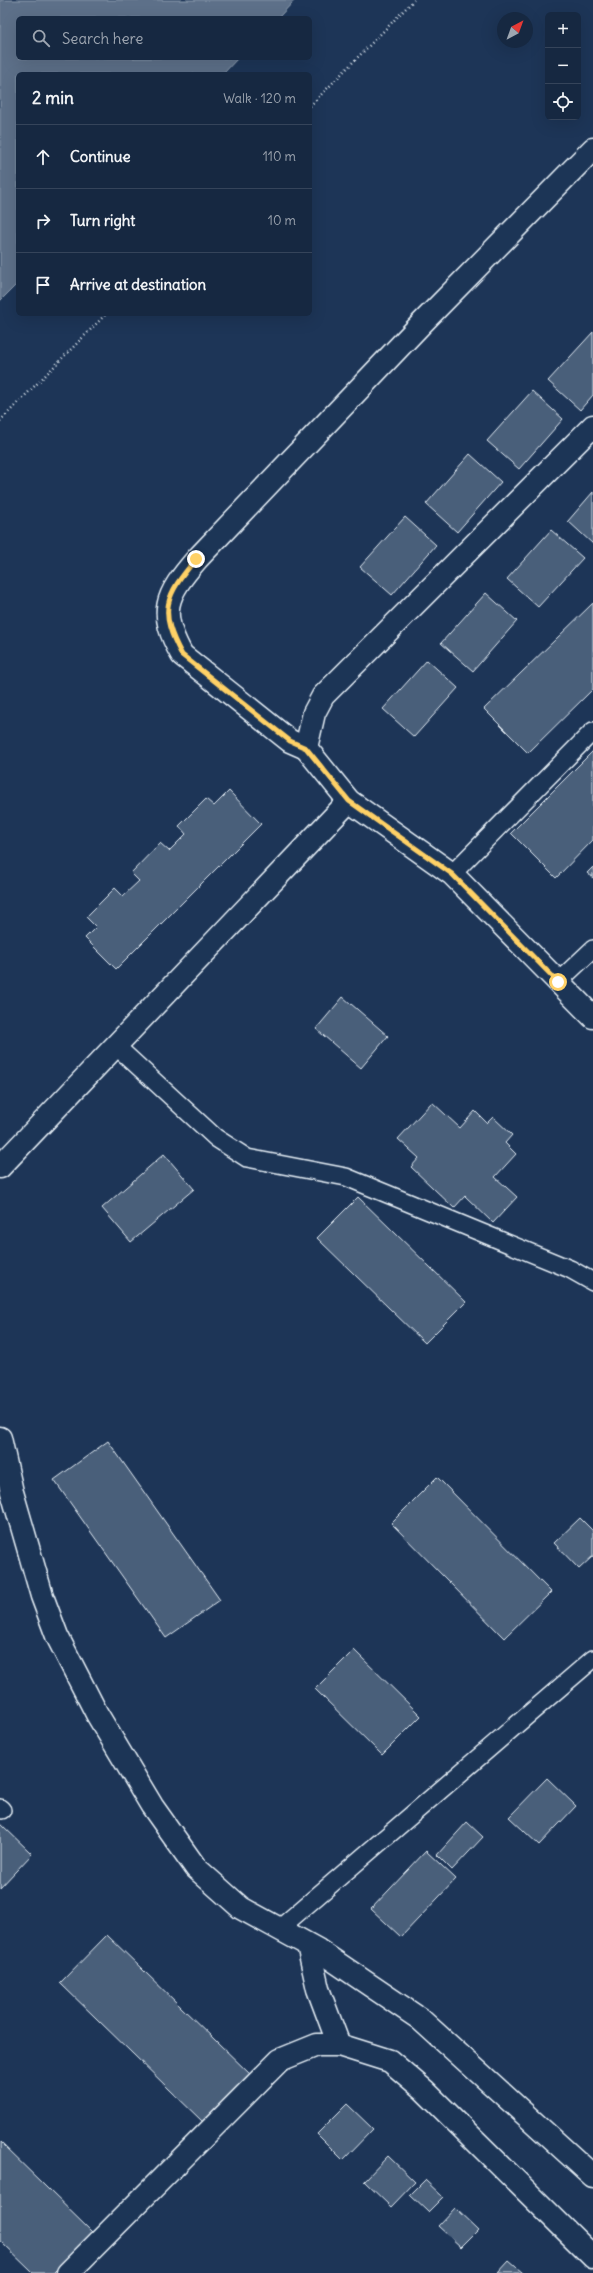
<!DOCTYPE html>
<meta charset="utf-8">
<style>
body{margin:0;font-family:Delius,sans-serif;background:#23344c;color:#f1f3f6}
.controls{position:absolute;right:12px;top:12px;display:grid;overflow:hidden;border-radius:6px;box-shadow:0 4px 16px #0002}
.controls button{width:36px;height:36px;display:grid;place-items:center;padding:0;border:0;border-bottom:1px solid #35445a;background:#162841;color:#f1f3f6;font:20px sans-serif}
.compass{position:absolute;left:497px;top:12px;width:36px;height:36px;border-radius:50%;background:#162841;box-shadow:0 4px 16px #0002;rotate:41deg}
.stop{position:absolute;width:12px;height:12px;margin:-9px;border:3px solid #ffd166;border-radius:50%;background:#fff}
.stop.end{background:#ffd166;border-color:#fff;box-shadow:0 1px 4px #0008}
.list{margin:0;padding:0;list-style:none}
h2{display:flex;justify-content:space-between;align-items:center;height:52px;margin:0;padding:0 16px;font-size:17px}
h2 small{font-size:13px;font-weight:400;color:#9ea6b1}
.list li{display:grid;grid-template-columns:26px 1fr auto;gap:12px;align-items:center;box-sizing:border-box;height:64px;padding:0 16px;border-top:1px solid #35445a}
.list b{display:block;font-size:15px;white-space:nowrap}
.list em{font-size:13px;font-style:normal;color:#9ea6b1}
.icon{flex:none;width:22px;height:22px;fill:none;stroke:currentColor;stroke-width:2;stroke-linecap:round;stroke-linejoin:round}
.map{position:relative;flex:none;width:593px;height:2273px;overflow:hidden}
.search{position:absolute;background:#162841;box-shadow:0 4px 16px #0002;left:16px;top:16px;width:296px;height:44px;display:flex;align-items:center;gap:10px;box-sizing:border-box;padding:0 14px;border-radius:6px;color:#9ea6b1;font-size:15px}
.panel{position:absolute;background:#162841;box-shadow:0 4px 16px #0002;left:16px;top:72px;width:296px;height:244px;border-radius:6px}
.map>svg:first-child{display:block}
.water{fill:#5d7089;stroke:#95a4b5}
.building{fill:#495e7a;stroke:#e8f1f8}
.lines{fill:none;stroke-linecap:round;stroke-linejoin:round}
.service-casing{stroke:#e8f1f8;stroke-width:20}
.minor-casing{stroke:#e8f1f8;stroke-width:25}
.path{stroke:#e8f1f8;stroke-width:2.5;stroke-dasharray:1 3;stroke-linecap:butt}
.service{stroke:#1d3557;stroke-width:17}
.minor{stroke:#1d3557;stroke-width:22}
.route{stroke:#ffd166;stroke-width:5}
</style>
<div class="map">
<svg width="593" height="2273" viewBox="0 0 593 2273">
<rect width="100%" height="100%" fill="#1d3557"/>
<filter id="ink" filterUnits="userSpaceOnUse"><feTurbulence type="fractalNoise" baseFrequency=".025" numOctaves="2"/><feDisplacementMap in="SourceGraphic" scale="8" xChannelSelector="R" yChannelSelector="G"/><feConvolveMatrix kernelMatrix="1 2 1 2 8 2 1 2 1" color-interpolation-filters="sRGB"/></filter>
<g filter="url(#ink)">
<polygon class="water" points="0,0 295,0 278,18 18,18 18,58 238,58 223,74 18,74 18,283 0,301"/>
<g class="building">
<polygon points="593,332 593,395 580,410 548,381"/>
<polygon points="532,391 563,419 519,469 487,441"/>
<polygon points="470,454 501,482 457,532 426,504"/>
<polygon points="593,492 593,544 568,521"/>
<polygon points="405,517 436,545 392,595 360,567"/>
<polygon points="551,530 583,558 538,607 507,579"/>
<polygon points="486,593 517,621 473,671 441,643"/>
<polygon points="593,603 593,689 528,753 484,709"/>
<polygon points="427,660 458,688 414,737 383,709"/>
<polygon points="593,751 593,840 556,878 511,833"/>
<polygon points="229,791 261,824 116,969 85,938 96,927 86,917 115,888 123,896 139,881 131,873 160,843 169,851 186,834 179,826 206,799 214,806"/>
<polygon points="593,867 593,878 587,873"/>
<polygon points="343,997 388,1036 361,1068 316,1029"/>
<polygon points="432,1102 460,1128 475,1111 487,1123 493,1117 512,1135 505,1143 516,1154 495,1177 517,1197 493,1223 465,1196 454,1208 411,1167 419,1158 398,1139"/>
<polygon points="164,1154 194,1189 131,1242 102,1208"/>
<polygon points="358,1197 466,1302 425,1343 317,1238"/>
<polygon points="108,1441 220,1600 166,1638 54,1480"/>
<polygon points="437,1477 551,1592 504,1638 391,1523"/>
<polygon points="580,1518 593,1531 593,1556 579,1569 554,1543"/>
<polygon points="354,1650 421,1716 382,1755 315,1689"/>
<polygon points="547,1778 576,1806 539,1845 509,1817"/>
<polygon points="467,1822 483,1837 452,1870 437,1855"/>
<polygon points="0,1823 32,1854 0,1888"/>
<polygon points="426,1851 456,1879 401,1937 371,1909"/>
<polygon points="107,1935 252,2076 205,2124 60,1983"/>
<polygon points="347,2104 373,2129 343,2160 317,2134"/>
<polygon points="0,2142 93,2233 53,2273 33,2273 0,2241"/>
<polygon points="388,2156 415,2182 391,2207 364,2181"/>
<polygon points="425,2180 443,2197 428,2212 410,2195"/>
<polygon points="455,2208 478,2230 461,2247 438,2226"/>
<polygon points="509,2261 523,2273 498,2273"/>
</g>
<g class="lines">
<defs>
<g id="service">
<polyline points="452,874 593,731"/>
<polyline points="558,982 593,949"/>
<polyline points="115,1045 216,1138 247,1158 346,1177 570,1269 593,1282"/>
<polyline points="0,1808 2,1810"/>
<polyline points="279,1929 593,1659"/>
</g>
<g id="minor">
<polyline points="593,426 323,696 314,713 306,748 349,801 452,874 593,1017"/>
<path d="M306,748L290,741L182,655C158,612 165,596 197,559L422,323L593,149"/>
<polyline points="0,1167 349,801"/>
<polyline points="0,1438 12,1492 42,1596 57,1636 97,1714 152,1806 196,1868 241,1908 318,1950 420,2019 593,2176"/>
<polyline points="308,1945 318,1989 339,2045"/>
<polyline points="68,2273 280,2060 317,2045 339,2045 390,2061 424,2090 593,2257"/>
</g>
</defs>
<use href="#service" class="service-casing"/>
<use href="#minor" class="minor-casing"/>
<g class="path">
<polyline points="310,106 414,0"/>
<polyline points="0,421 106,314"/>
</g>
<use href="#service" class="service"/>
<use href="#minor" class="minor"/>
</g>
</g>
<g class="lines" filter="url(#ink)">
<path class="route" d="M196,559C165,596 158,611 182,655L290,741L306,748L349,801L452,874L558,982"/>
</g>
</svg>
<div class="controls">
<button>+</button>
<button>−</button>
<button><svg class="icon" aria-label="locate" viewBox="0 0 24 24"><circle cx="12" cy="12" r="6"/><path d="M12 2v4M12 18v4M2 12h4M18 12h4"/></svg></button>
</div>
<svg class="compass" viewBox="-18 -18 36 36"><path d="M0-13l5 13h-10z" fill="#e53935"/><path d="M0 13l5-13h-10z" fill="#9ea6b1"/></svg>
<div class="stop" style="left:558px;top:982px"></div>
<div class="stop end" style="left:196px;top:559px"></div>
<div class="search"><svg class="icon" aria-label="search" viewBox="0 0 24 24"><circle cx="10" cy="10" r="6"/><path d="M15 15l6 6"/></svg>Search here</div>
<section class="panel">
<h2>2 min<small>Walk · 120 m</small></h2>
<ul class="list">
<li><svg class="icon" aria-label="ahead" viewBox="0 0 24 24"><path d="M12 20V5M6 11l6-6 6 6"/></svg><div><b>Continue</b></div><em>110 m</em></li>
<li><svg class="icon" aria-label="right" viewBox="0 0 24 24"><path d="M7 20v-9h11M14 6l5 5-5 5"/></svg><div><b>Turn right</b></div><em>10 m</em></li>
<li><svg class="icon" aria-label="arrive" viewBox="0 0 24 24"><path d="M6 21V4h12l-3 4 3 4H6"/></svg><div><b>Arrive at destination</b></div></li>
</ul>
</section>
</div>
